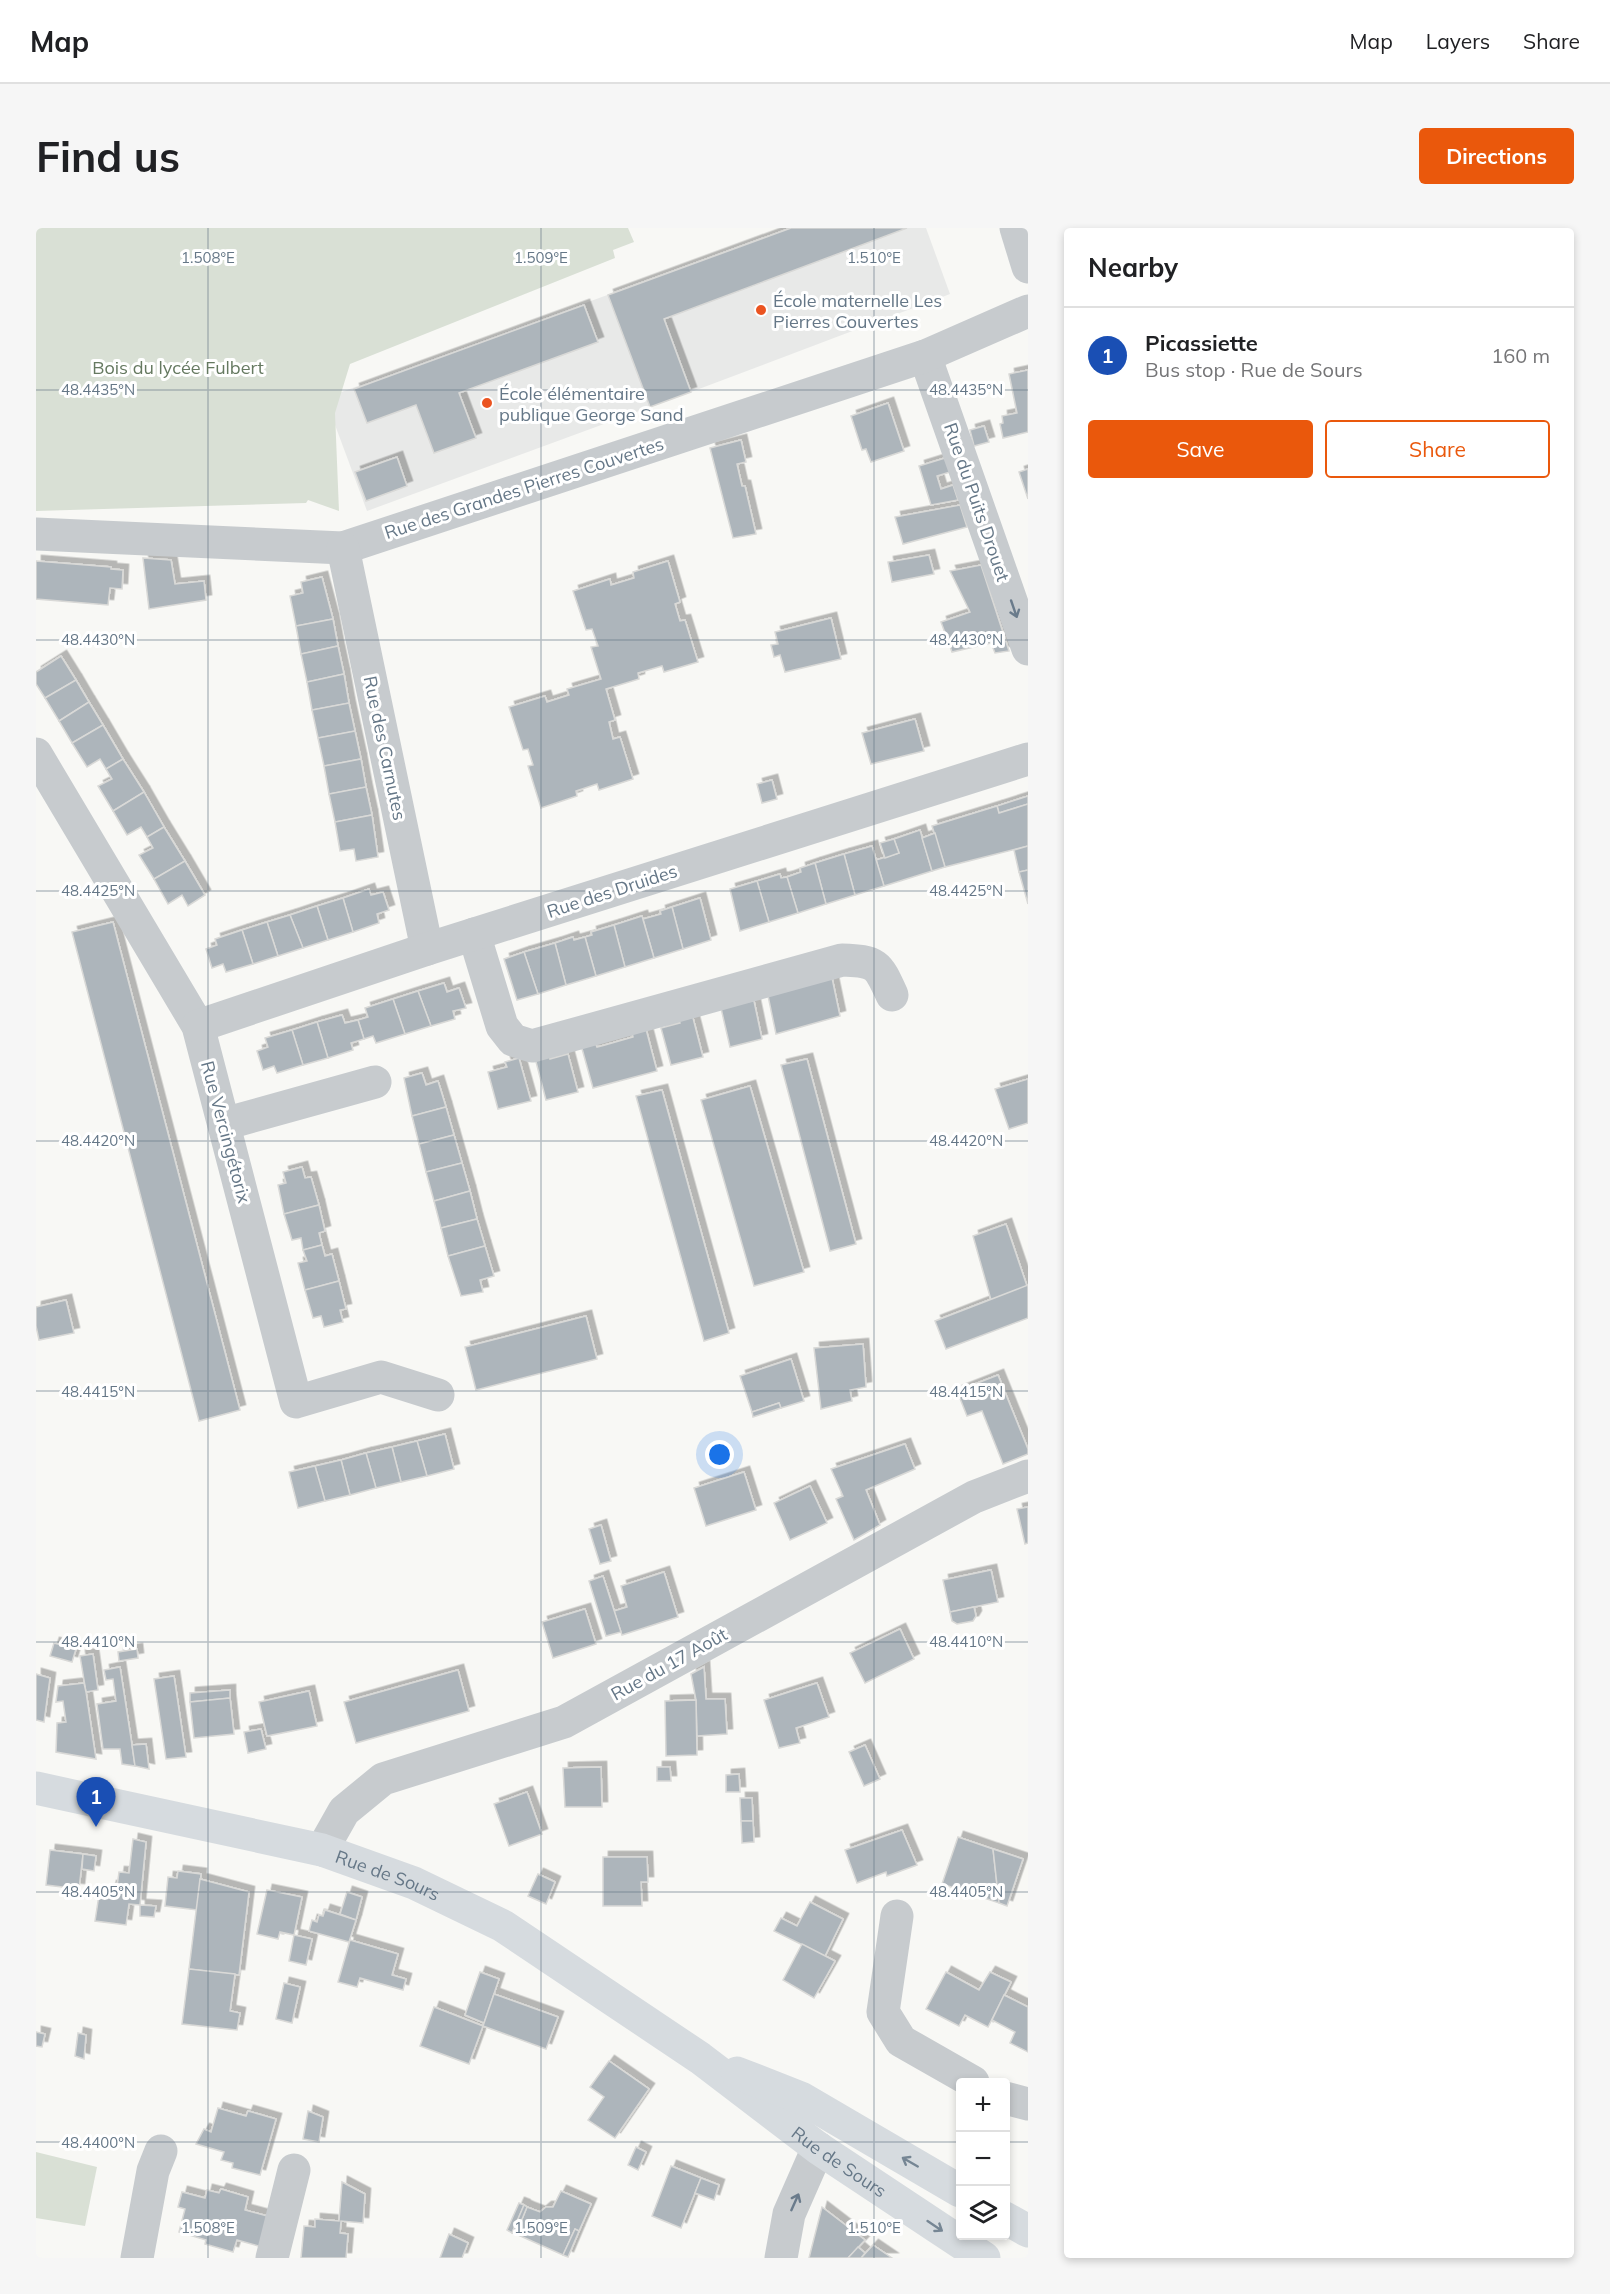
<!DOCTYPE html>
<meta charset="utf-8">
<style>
body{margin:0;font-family:Mulish,sans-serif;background:#f6f6f6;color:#202124}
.controls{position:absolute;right:18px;bottom:18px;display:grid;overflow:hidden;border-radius:6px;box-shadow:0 3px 9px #0003}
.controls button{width:54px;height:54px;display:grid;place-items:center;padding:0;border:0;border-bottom:2px solid #e0e0e0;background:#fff;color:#202124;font:30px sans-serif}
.you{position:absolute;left:684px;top:1227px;width:21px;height:21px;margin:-15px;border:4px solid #fff;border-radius:50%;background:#1a73e8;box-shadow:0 0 0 9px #1a73e833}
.badge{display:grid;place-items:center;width:39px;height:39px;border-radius:50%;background:#ea580c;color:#fff;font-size:20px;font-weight:700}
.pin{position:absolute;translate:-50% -50px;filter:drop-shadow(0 2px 3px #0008)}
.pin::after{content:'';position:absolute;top:32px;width:21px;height:18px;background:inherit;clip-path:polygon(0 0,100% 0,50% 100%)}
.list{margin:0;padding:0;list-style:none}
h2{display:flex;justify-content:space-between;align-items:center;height:78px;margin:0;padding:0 24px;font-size:26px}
h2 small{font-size:20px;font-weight:400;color:#757577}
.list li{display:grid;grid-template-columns:39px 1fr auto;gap:18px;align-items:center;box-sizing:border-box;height:96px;padding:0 24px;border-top:2px solid #e0e0e0}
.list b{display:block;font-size:22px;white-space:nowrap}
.list p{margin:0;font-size:20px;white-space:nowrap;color:#757577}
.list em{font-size:20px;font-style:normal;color:#757577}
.actions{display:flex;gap:12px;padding:18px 24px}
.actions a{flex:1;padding:14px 0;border:2px solid #ea580c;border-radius:6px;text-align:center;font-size:21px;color:#ea580c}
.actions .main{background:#ea580c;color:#fff}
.icon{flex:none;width:33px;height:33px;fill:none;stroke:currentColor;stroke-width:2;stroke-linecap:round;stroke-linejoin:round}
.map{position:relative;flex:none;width:992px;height:2030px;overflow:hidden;border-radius:6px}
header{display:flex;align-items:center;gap:36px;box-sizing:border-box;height:84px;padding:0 30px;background:#fff;border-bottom:2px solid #e0e0e0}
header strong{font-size:28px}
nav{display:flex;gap:33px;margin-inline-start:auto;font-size:21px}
.intro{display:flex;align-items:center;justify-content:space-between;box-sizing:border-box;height:144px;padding:0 36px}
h1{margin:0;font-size:42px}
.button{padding:15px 27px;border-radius:6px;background:#ea580c;color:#fff;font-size:21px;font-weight:700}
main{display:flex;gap:36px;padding:0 36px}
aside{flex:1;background:#fff;border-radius:6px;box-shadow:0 3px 9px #0003}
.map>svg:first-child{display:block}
.built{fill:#e8e9e8}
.green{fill:#d9e0d5}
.building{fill:#adb5bb;stroke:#d9d9d7;stroke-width:1.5;filter:url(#shadow)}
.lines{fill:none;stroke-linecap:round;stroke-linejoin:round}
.minor{stroke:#c7cbce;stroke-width:33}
.major{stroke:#d6dbdf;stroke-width:33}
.oneway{stroke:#6a7b8b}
.oneway2{stroke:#768694}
.ticks{fill:none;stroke:#657787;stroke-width:1.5;stroke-opacity:0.45}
.poi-dot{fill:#eb5421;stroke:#fff;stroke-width:2}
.labels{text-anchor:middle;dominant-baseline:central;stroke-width:6;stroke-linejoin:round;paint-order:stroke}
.poi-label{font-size:18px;fill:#657787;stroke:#fff;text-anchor:start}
.park-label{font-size:18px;fill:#657960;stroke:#fff}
.street-label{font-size:18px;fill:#657787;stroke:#fff}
.ticks-label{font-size:15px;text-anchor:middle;fill:#657787;stroke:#fff;stroke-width:6;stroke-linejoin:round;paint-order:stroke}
</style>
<header>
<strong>Map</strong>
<nav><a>Map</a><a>Layers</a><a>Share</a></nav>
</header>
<div class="intro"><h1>Find us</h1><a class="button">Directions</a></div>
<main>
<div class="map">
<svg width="992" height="2030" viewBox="0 0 992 2030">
<defs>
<filter id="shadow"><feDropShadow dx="5.5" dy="-5.5" stdDeviation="0" flood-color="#0004"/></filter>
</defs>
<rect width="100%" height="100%" fill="#f8f8f5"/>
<polygon class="built" points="755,0 890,0 914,66 655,164 331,283 289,170"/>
<g class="green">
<polygon points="0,0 592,0 598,14 577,22 579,30 314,136 299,185 303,283 272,272 270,275 0,283"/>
<polygon points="0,1924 61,1939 49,1998 0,1990"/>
</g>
<g class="building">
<polygon points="755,0 871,0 628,91 655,164 614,179 572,67"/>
<polygon points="548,77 562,114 423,165 440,210 398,225 380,177 331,195 318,161"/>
<polygon points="992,142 992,204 967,210 964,196 967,195 966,188 981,185 973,146"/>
<polygon points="852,175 868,223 835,234 830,221 826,222 815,188"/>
<polygon points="948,198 953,214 938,218 934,202"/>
<polygon points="705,212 710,234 701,236 706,258 709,258 720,306 697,310 674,220"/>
<polygon points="361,229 371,258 330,273 319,244"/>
<polygon points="909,230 914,244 901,248 905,261 917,257 922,272 895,277 883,238"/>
<polygon points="992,241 992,271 983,244"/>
<polygon points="924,277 931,299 867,316 859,289"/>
<polygon points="893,327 898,346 856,354 852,334"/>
<polygon points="107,330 135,332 139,356 168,353 170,372 113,381"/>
<polygon points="0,333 75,339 75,341 87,342 86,361 74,360 72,377 0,371"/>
<polygon points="632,333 644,374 639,376 644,393 649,392 662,434 628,444 626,438 602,445 603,451 570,461 579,492 573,494 577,511 584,509 597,551 563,562 561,556 540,563 541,568 505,580 492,538 497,537 492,521 487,522 473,479 509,468 511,474 533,467 531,461 565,451 555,419 562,418 556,401 550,402 537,363 574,351 575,357 598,350 597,344"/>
<polygon points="945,337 973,423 959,425 955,415 916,424 905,394 934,384 914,343"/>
<polygon points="286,349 297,391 260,398 254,368 267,365 265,354"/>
<polygon points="795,390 805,431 749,444 744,427 738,429 735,417 742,416 739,404"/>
<polygon points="297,391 302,418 265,426 260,398"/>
<polygon points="302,418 308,446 271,454 265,426"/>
<polygon points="25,428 40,452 9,470 0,456 0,444"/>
<polygon points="308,446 313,475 276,482 271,454"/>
<polygon points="40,452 53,474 23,493 9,470"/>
<polygon points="53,474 67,497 36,515 23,493"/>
<polygon points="313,475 319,503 282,510 276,482"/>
<polygon points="879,491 888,523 835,536 826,505"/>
<polygon points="67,497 87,531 70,541 64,531 51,539 36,515"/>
<polygon points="319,503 325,531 288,538 282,510"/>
<polygon points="87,531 108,564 77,583 62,558 76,551 70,541"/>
<polygon points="325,531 330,559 293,566 288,538"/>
<polygon points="736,552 741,571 726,575 721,556"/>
<polygon points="330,559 336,587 299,594 293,566"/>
<polygon points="108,564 128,599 111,609 105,599 91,607 77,583"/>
<polygon points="992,568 992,576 963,585 961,578"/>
<polygon points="992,576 992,618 909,639 896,598 961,578 963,585"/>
<polygon points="336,587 342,629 320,633 318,621 304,623 299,594"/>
<polygon points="128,599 149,633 118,651 103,627 117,620 111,609"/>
<polygon points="884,602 896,643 848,658 840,632 863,625 858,611"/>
<polygon points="899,605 909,639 896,643 886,610"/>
<polygon points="858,611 863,625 849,630 844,615"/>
<polygon points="836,618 848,658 819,667 808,626"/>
<polygon points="992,618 992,642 983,644 978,622"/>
<polygon points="808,626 819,667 790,676 779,635"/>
<polygon points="149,633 169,667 152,678 146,667 132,676 118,651"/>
<polygon points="779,635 790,676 762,685 751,649 765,644 764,640"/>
<polygon points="992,642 992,676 983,644"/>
<polygon points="744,646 745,650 751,649 762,685 733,694 721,653"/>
<polygon points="721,653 733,694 704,703 694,661"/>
<polygon points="333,661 335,667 347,664 353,682 341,686 343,695 317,704 307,670"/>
<polygon points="307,670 317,704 292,712 281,678"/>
<polygon points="664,670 675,712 647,721 636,679"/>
<polygon points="281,678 292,712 267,720 254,687"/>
<polygon points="636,679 647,721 618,730 607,691 625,686 624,683"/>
<polygon points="254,687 267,720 242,728 231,694"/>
<polygon points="606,688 618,730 589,739 578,697"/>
<polygon points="77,694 204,1182 163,1193 36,704"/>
<polygon points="231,694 242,728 217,736 206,702"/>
<polygon points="578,697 589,739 560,748 549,709 556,707 555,704"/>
<polygon points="206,702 217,736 190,744 187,736 176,740 170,721 181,717 179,711"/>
<polygon points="537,709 538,712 549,709 560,748 530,757 519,715"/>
<polygon points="519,715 530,757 502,766 488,724"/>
<polygon points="488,724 502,766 481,772 468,731"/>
<polygon points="795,745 804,788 740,806 731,763"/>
<polygon points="408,755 411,764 423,760 430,780 417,783 419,791 395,798 382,763"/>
<polygon points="382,763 395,798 369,806 357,771"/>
<polygon points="357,771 369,806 340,815 337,808 328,811 322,792 332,789 329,780"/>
<polygon points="718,773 726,811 694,819 684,776"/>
<polygon points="656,786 667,829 635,837 625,800 644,795 642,790"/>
<polygon points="306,787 309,795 322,792 328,811 315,815 317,822 292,830 281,794"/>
<polygon points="281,794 292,830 267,837 256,802"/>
<polygon points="610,801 621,843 557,860 545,817 559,814 561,819 569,817 597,809 596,804"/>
<polygon points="256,802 267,837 241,845 238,838 227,842 221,823 232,819 229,810"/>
<polygon points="513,826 514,831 532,826 542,864 510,872 499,830"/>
<polygon points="483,830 495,873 462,881 452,844 471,839 469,834"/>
<polygon points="771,831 820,1016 794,1023 745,837"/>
<polygon points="386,845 390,857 402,853 410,879 376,888 368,850"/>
<polygon points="992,851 992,895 973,901 959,861"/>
<polygon points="714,858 768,1044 718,1058 665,872"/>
<polygon points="626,862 693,1105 668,1113 600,868"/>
<polygon points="410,879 418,907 383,916 376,888"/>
<polygon points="418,907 426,935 390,944 383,916"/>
<polygon points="426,935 434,963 398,973 390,944"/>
<polygon points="266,939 269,950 275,949 283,977 248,986 242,957 250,955 247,944"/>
<polygon points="434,963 441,991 405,1000 398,973"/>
<polygon points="283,977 289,1003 283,1005 286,1017 267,1022 265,1010 256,1012 248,986"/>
<polygon points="441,991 449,1018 412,1028 405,1000"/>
<polygon points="970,996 991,1058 955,1072 937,1008"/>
<polygon points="286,1017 289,1028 296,1026 303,1053 269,1062 262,1035 271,1033 267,1022"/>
<polygon points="449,1018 458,1048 444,1052 447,1064 425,1068 412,1028"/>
<polygon points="303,1053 310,1081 304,1082 307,1094 288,1099 285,1088 277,1090 269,1062"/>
<polygon points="992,1057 992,1090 910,1121 899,1093"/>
<polygon points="30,1072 38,1105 3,1112 0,1098 0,1079"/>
<polygon points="550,1088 561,1131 440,1162 429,1119"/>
<polygon points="827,1116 830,1159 814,1162 816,1173 785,1181 778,1120"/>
<polygon points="755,1131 768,1173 745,1180 743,1175 716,1184 704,1148"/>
<polygon points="962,1147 992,1221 992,1226 967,1236 946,1183 931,1188 921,1163"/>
<polygon points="743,1175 745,1180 717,1189 716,1184"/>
<polygon points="409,1206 418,1241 391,1248 381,1213"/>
<polygon points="381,1213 391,1248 365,1254 356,1219"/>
<polygon points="869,1216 879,1241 830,1262 844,1297 818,1312 800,1271 807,1268 795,1241"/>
<polygon points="356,1219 365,1254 340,1260 330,1225"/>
<polygon points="330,1225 340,1260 314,1267 305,1232"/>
<polygon points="305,1232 314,1267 289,1273 279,1238"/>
<polygon points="279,1238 289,1273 262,1280 253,1244"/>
<polygon points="708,1244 720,1282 670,1298 658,1260"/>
<polygon points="774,1258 791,1295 754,1312 738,1275"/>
<polygon points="992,1279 992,1315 989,1316 981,1281"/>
<polygon points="565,1297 575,1333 564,1336 553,1301"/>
<polygon points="955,1342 962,1374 914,1384 907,1352"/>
<polygon points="628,1344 642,1389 586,1407 578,1383 591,1379 585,1358"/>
<polygon points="567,1348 585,1404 570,1408 553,1353"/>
<polygon points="938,1379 940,1388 937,1393 921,1396 916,1393 914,1384"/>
<polygon points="549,1381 560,1416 517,1430 506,1394"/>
<polygon points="864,1401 878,1431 829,1455 814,1425"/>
<polygon points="18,1415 40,1421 36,1434 14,1428"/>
<polygon points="101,1421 102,1430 83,1433 82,1424"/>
<polygon points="57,1426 62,1462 50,1464 44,1428"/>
<polygon points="84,1439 96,1517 99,1538 86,1536 84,1521 67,1521 61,1476 80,1473 77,1451 70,1452 68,1442"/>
<polygon points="668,1439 670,1471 689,1471 691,1506 661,1508 660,1472 655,1446"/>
<polygon points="422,1442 433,1483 320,1515 308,1474"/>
<polygon points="0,1446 14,1450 8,1494 0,1492"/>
<polygon points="138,1448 150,1529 130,1531 118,1451"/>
<polygon points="48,1455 50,1464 60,1531 20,1524 21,1495 30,1494 27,1473 20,1474 22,1458"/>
<polygon points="781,1455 793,1489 760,1500 764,1515 743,1520 728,1472"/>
<polygon points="194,1462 194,1470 154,1474 154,1465"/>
<polygon points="273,1463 281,1498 231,1508 223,1474"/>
<polygon points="194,1470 198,1506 158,1510 154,1474"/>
<polygon points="660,1472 661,1527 630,1528 629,1473"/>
<polygon points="225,1501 230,1521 212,1525 208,1504"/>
<polygon points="110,1516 113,1541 99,1538 96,1517"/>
<polygon points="829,1517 844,1551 828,1558 813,1524"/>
<polygon points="565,1539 566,1579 529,1579 527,1540"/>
<polygon points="621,1539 634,1539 635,1553 621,1553"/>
<polygon points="703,1546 704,1564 690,1564 690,1547"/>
<polygon points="491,1564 506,1606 473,1618 458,1576"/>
<polygon points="704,1570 716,1570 717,1593 705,1593"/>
<polygon points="705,1593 717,1593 718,1614 706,1615"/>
<polygon points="866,1602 881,1637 851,1648 850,1644 821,1655 809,1622"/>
<polygon points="922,1609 957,1621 963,1675 906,1656"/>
<polygon points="97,1611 110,1614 104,1677 93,1676 90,1697 59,1693 63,1667 73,1668 75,1658 81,1659 83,1644 93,1645"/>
<polygon points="957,1621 987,1631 971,1678 963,1675"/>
<polygon points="14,1622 47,1626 43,1661 10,1657"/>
<polygon points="47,1626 60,1628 58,1643 46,1641"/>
<polygon points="567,1629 611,1629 612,1654 605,1654 606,1678 567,1678"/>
<polygon points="142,1643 165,1646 161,1682 129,1678 132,1649 141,1650"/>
<polygon points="502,1646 519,1654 510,1676 492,1668"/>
<polygon points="164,1651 213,1664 203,1747 153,1741"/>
<polygon points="231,1662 266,1669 258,1707 244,1704 242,1711 221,1706"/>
<polygon points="311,1664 326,1669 320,1692 304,1686"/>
<polygon points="774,1674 807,1691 789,1728 738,1703 745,1690 761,1698"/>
<polygon points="104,1677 120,1678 118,1689 104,1688"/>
<polygon points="289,1682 320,1692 313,1714 273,1703 276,1692 281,1694 283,1687 287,1688"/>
<polygon points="258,1707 276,1711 270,1737 253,1733"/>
<polygon points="314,1712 362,1726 356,1747 370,1751 367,1762 324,1750 321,1759 302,1754"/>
<polygon points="766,1716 799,1733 778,1770 747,1752"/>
<polygon points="153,1741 199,1746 194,1783 204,1785 201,1802 146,1796"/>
<polygon points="444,1744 463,1751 448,1795 429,1787"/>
<polygon points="910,1744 943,1762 954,1744 975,1754 952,1799 929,1787 923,1798 890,1781"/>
<polygon points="248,1755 264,1759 256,1795 240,1791"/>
<polygon points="458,1766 522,1789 510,1821 447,1798"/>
<polygon points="968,1767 992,1779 992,1824 974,1815 979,1804 956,1792"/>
<polygon points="398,1779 447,1798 433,1836 384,1818"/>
<polygon points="0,1804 9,1806 6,1819 0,1818"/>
<polygon points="42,1805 50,1807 48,1831 39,1828"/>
<polygon points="573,1833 613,1861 579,1910 552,1892 568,1869 554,1859"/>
<polygon points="182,1880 210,1888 212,1883 240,1891 224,1947 196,1940 197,1935 185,1932 188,1924 160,1916 168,1901 175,1904"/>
<polygon points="272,1883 287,1889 283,1914 267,1911"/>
<polygon points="600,1919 610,1924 602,1942 592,1937"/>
<polygon points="635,1938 665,1950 645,2000 616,1988"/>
<polygon points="665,1950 683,1957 678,1972 659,1965"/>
<polygon points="306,1954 329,1966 327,1995 305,1993 304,2005 312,2006 310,2030 265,2030 268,1998 279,1999 279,1991 303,1993"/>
<polygon points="185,1961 212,1969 209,1982 235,1989 226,2019 201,2012 197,2024 169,2016 170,2012 143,2004 149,1981 142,1979 146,1964 169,1970 171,1962 183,1965"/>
<polygon points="525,1963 555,1976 543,2003 539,2001 527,2027 480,2006 491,1979 504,1984 510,1979 517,1979"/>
<polygon points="483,1975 488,1977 476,2005 471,2002"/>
<polygon points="488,1977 491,1979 480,2006 476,2005"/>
<polygon points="786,1979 829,2012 812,2030 773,2030"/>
<polygon points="539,2001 543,2003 532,2029 527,2027"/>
<polygon points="413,2006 432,2015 426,2030 404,2030"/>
<polygon points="837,2017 856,2030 825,2030"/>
<polygon points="822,2019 829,2025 825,2030 812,2030"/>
</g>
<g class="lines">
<g class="minor">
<polyline points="980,0 992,39"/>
<polyline points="889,128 992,421"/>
<polyline points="0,306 307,320 889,128 992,83"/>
<polyline points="307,320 391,721"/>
<polyline points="0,526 162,798 260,1174 345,1149 402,1167"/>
<path d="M438,706L466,798L477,812L496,818L806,732C841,733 842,736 856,767"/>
<polyline points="162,798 391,721 992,531"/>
<polyline points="188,896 339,854"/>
<polyline points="286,1622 308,1583 347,1551 528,1494 938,1269 992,1248"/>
<polyline points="861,1688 847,1784 865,1813 937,1854"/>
<polyline points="969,1870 992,1876"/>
<polyline points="101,2030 117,1943 125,1923"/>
<polyline points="236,2030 258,1942"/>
<polyline points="745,2030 753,1986 782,1920"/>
</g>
<g class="major">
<path id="s1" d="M0,1560L286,1622L378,1655L467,1698L664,1830L782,1920L948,2030"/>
<polyline points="701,1845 765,1870 924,1963"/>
<polyline points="969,1990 992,2003"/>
</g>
</g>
<defs><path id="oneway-shaft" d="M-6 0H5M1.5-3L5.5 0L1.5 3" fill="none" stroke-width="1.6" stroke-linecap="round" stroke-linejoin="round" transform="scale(1.5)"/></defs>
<g class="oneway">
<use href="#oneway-shaft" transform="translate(978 381) rotate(71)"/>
<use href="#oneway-shaft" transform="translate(759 1974) rotate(-66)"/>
</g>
<g class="oneway2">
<use href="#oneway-shaft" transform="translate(874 1934) rotate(-150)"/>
<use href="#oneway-shaft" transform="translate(899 1998) rotate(34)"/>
</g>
<path class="ticks" d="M172,0V2030M505,0V2030M838,0V2030M0,162H992M0,412H992M0,663H992M0,913H992M0,1163H992M0,1414H992M0,1664H992M0,1914H924M969,1914H992"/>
<g class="poi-dot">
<circle cx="725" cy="82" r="6"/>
<circle cx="451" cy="175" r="6"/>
</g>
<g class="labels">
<g class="poi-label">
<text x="737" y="72">École maternelle Les<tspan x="737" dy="21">Pierres Couvertes</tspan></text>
<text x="463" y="165">École élémentaire<tspan x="463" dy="21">publique George Sand</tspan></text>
</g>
<g class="park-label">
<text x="142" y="139">Bois du lycée Fulbert</text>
</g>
<g class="street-label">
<text transform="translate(488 260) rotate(-18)">Rue des Grandes Pierres Couvertes</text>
<text transform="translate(941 274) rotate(71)">Rue du Puits Drouet</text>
<text transform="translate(349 520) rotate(78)">Rue des Carnutes</text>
<text transform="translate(576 663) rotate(-18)">Rue des Druides</text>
<text transform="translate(190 904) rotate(75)">Rue Vercingétorix</text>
<text transform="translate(633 1436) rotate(-29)">Rue du 17 Août</text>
<text stroke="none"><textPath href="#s1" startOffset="363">Rue de Sours</textPath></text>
<text stroke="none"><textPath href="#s1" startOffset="900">Rue de Sours</textPath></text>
</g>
</g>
<g class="ticks-label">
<text x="172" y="35">1.508°E</text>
<text x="505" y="35">1.509°E</text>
<text x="838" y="35">1.510°E</text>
<text x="62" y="167">48.4435°N</text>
<text x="930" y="167">48.4435°N</text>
<text x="62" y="417">48.4430°N</text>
<text x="930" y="417">48.4430°N</text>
<text x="62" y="668">48.4425°N</text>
<text x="930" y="668">48.4425°N</text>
<text x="62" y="918">48.4420°N</text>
<text x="930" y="918">48.4420°N</text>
<text x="62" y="1169">48.4415°N</text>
<text x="930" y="1169">48.4415°N</text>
<text x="62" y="1419">48.4410°N</text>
<text x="930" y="1419">48.4410°N</text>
<text x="62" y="1669">48.4405°N</text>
<text x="930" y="1669">48.4405°N</text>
<text x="62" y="1920">48.4400°N</text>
<text x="172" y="2005">1.508°E</text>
<text x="505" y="2005">1.509°E</text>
<text x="838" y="2005">1.510°E</text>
</g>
</svg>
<div class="controls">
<button>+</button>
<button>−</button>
<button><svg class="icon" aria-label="layers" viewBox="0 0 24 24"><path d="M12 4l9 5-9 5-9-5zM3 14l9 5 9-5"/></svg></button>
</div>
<div class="you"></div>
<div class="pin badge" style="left:60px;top:1599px;background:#1a4fb4">1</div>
</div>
<aside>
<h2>Nearby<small></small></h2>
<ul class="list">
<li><span class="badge" style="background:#1a4fb4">1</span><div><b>Picassiette</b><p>Bus stop · Rue de Sours</p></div><em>160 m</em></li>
</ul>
<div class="actions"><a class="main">Save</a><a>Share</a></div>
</aside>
</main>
